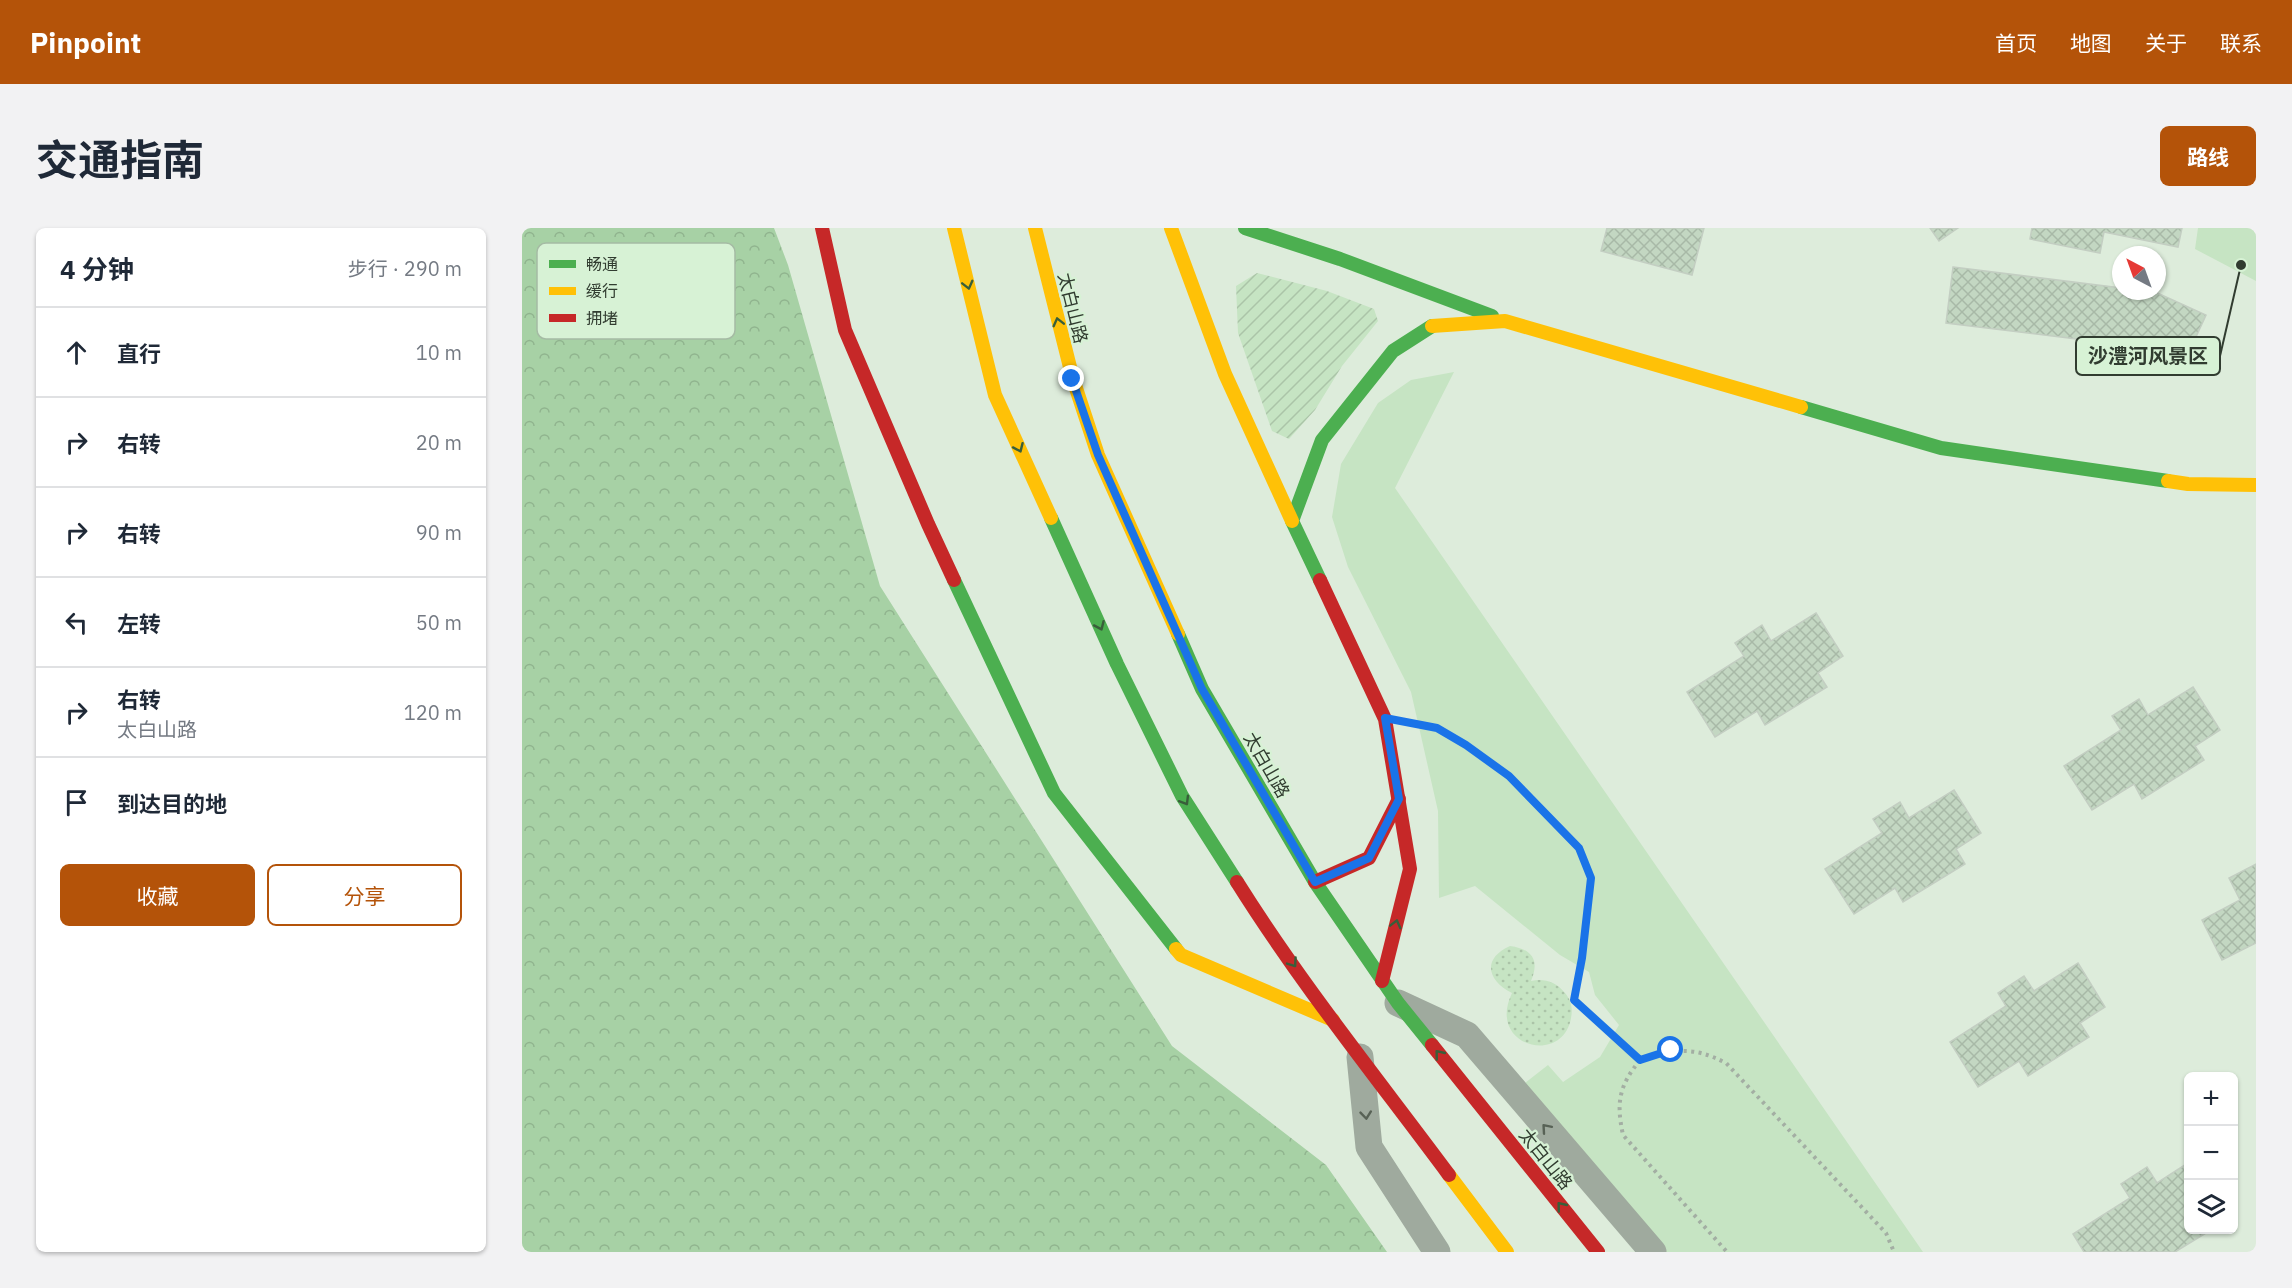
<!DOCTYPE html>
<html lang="zh">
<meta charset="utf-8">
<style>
body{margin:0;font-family:"IBM Plex Sans","Noto Sans SC",sans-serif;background:#f2f2f3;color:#1f2937}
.controls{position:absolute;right:18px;bottom:18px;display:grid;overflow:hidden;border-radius:9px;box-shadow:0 2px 4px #0004}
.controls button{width:54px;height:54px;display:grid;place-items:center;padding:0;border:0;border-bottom:2px solid #e0e1e3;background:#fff;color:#1f2937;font:30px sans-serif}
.compass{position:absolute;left:1590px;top:18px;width:54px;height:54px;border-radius:50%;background:#fff;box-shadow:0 2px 4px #0004;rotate:319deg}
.stop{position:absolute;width:18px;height:18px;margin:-14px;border:4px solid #1a73e8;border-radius:50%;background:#fff}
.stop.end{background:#1a73e8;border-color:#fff;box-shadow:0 2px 6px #0008}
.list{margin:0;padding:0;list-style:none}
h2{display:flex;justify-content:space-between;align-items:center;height:78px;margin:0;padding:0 24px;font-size:26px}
h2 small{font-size:20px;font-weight:400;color:#747a83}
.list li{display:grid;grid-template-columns:39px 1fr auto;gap:18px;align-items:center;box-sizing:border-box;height:90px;padding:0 24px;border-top:2px solid #e0e1e3}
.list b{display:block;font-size:22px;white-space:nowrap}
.list p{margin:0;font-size:20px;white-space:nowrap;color:#747a83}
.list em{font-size:20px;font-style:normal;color:#747a83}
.actions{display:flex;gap:12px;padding:18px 24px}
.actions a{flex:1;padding:14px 0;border:2px solid #b45309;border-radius:9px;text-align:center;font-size:21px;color:#b45309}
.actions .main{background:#b45309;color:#fff}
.icon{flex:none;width:33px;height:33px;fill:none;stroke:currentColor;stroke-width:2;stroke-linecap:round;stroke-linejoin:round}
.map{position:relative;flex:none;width:1734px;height:1024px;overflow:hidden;border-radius:9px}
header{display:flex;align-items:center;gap:36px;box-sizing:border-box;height:84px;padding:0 30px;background:#b45309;color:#fff}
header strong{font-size:28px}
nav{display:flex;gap:33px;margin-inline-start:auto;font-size:21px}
.intro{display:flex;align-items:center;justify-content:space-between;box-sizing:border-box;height:144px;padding:0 36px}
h1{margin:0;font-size:42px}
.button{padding:15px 27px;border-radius:9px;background:#b45309;color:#fff;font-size:21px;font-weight:700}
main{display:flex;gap:36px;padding:0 36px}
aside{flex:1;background:#fff;border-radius:9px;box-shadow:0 2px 4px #0004}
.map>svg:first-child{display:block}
.grass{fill:url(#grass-dots)}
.forest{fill:url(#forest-crowns)}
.park{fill:#c6e4c3}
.garden{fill:url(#garden-furrows)}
.building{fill:url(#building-cross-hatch);stroke:#c3cec2;stroke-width:1.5}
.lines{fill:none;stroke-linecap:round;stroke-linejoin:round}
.path{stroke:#a3aea3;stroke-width:4;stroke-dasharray:3 4.5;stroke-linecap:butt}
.street{stroke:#9faa9e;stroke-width:27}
.fast{stroke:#4caf50;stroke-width:14}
.slow{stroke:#ffc107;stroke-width:14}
.jam{stroke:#c62828;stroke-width:14}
.oneway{stroke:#395e3a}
.oneway2{stroke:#586256}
.route{stroke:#1a73e8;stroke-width:8}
.labels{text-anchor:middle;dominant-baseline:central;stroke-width:4.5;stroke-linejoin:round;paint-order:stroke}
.street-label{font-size:18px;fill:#313c30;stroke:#d7f2d5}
.key{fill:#d7f2d5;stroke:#a5bba4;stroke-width:1.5}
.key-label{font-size:16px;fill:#313c30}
.leader{fill:none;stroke:#313c30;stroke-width:2}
.callout-dot{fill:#313c30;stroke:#d7f2d5;stroke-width:2}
.callout{fill:#d7f2d5;stroke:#313c30;stroke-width:2}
.callout-label{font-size:20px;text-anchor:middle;font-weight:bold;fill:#313c30}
</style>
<header>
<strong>Pinpoint</strong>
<nav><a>首页</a><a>地图</a><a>关于</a><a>联系</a></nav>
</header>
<div class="intro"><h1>交通指南</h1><a class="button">路线</a></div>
<main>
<aside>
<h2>4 分钟<small>步行 · 290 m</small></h2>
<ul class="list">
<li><svg class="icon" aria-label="ahead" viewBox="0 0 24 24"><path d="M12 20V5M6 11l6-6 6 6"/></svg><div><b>直行</b></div><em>10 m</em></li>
<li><svg class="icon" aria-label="right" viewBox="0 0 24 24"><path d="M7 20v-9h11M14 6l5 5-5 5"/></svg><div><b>右转</b></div><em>20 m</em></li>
<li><svg class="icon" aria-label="right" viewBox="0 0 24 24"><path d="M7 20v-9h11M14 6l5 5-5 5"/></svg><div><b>右转</b></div><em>90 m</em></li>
<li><svg class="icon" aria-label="left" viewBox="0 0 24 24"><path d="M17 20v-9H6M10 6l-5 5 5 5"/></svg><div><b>左转</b></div><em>50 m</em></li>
<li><svg class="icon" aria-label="right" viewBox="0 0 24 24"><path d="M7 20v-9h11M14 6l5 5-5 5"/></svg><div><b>右转</b><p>太白山路</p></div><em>120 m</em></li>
<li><svg class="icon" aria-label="arrive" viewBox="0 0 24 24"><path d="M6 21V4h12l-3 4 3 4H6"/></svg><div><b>到达目的地</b></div></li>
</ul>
<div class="actions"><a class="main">收藏</a><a>分享</a></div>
</aside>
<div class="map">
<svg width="1734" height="1024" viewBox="0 0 1734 1024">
<defs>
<pattern id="grass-dots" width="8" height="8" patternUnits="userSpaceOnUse" patternTransform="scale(1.5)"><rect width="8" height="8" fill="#c6e4c3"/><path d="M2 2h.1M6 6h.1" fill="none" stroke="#abc4a8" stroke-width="1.8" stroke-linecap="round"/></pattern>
<pattern id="forest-crowns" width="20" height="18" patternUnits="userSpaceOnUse" patternTransform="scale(1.5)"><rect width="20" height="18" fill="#a7d1a5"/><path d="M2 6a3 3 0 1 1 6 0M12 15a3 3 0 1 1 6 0" fill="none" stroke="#90b48e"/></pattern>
<pattern id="garden-furrows" width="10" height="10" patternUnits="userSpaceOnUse" patternTransform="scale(1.5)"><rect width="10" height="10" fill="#c6e4c3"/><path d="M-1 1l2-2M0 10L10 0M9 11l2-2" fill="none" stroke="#abc4a8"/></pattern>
<pattern id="building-cross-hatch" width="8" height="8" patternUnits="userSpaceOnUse" patternTransform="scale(1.5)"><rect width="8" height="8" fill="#c3d7c2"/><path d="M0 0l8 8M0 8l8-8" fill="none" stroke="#a8b9a7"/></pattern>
</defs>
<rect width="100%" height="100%" fill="#ddecdb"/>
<path class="grass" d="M988,718C1010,721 1018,732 1009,753C1022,750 1034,754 1042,764C1049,771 1051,780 1049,790C1041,838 964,819 990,765C966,753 959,731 988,718Z"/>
<polygon class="forest" points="0,0 252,0 266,37 358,358 650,818 804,937 865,1024 0,1024"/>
<g class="park">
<polygon points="1676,0 1734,0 1734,53 1673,21"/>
<polygon points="932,144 873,260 1401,1024 1139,1024 999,858 1026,837 1041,854 1078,829 1097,797 1073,767 1067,744 1038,727 953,658 917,670 916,583 889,464 826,339 810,289 819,236 856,175 889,152"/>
</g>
<polygon class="garden" points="735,45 805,63 852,81 856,93 820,138 793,182 767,211 750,203 716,105 714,58"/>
<g class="building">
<polygon points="1085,0 1182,0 1170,47 1079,23"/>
<polygon points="1408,0 1436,0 1417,13"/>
<polygon points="1510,0 1660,0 1656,19 1582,4 1578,25 1508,11"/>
<polygon points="1431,39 1599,60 1599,63 1631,63 1684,87 1662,135 1628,120 1424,95"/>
<polygon points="1294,385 1321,428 1296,445 1305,459 1243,497 1235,483 1193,509 1165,464 1222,428 1213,415 1240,397 1249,413"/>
<polygon points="1671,459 1698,502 1673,518 1682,532 1620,571 1612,556 1570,582 1542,538 1599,502 1590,488 1617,471 1626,487"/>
<polygon points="1432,562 1459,605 1434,621 1443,636 1381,674 1373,660 1332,686 1303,641 1360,605 1351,591 1378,574 1387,590"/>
<polygon points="1734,636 1734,715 1700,732 1680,692 1718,672 1707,650"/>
<polygon points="1556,735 1583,779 1558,795 1567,809 1506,848 1497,833 1456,859 1428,814 1484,778 1476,765 1502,748 1512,763"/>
<polygon points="1666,935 1666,1002 1689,1002 1653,1024 1562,1024 1551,1006 1608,970 1599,956 1625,939 1635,955"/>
</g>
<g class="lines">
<g class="path">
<path d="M897,497L915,500L944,517L988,548L1057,620L1069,650L1060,730L1052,772L1118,832C1153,821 1171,818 1204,835L1364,1005L1372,1024"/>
<path d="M1118,832C1097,858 1094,874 1101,907L1205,1024"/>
</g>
<g class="street">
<polyline points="876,775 945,807 1131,1024"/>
<polyline points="838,829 847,919 915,1024"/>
</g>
<g class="fast">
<polyline points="723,0 818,31 970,88"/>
<polyline points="1279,179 1419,220 1646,253"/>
<polyline points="529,290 595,436 660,568 715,654"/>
<polyline points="432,352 532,565 654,721"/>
<polyline points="798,352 770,293 800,212 871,123 910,98"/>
<polyline points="656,406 680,461 793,654 876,775 910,817"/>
</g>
<g class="slow">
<polyline points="432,0 473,167 529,290"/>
<polyline points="513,0 551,151 576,227 656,406"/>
<polyline points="649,0 703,146 770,293"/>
<polyline points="910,98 983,93 1279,179"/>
<polyline points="1646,253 1666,256 1734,257"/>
<polyline points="654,721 659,727 811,792"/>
<polyline points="927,947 985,1024"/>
</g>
<g class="jam">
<polyline points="300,0 323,102 406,296 432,352"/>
<polyline points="798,352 863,491 888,641 860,753"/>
<path d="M715,654C779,756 855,850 927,947"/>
<polyline points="793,654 847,630 877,571"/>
<polyline points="910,817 1076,1024"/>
</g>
</g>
<defs><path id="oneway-chevron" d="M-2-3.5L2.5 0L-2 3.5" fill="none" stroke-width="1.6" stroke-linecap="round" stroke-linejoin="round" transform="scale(1.5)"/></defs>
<g class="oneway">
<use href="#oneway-chevron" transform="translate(446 57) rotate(76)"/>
<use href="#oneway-chevron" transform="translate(536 94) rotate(-104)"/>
<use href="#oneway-chevron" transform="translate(497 220) rotate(66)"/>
<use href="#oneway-chevron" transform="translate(578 398) rotate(66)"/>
<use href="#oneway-chevron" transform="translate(663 573) rotate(59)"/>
<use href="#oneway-chevron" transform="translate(874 696) rotate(-76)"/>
<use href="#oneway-chevron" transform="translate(771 735) rotate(55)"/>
<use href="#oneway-chevron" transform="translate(917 826) rotate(-129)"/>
<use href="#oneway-chevron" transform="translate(1039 978) rotate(-129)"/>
</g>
<g class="oneway2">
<use href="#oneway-chevron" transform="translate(844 887) rotate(84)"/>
<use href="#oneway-chevron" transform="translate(1024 900) rotate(-131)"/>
</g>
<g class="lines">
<polyline class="route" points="550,151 576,227 680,461 793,654 847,630 877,571 863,490 915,500 944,517 987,548 1057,620 1069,650 1060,730 1052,772 1118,832 1149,822"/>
</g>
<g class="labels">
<g class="street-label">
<text transform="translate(551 80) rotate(76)">太白山路</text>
<text transform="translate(745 537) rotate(60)">太白山路</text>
<text transform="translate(1024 931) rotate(51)">太白山路</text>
</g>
</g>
<rect x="15" y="15" width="198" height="96" rx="9" class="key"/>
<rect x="27" y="32" width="27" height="8" fill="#4caf50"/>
<rect x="27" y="59" width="27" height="8" fill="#ffc107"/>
<rect x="27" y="86" width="27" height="8" fill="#c62828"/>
<g class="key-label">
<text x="64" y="42">畅通</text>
<text x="64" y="69">缓行</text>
<text x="64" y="96">拥堵</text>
</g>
<path class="leader" d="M1719 37L1698 128"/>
<circle class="callout-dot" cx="1719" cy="37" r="6"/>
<rect class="callout" x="1554" y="109" width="144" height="38" rx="6"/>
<g class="callout-label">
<text x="1626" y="135">沙澧河风景区</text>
</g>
</svg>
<div class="controls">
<button>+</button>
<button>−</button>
<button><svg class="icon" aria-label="layers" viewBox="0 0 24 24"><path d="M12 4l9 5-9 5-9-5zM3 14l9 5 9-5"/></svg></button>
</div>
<svg class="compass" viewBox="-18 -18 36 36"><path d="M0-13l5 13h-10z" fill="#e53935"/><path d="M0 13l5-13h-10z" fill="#747a83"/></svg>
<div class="stop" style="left:1149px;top:822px"></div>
<div class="stop end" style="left:550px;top:151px"></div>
</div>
</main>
